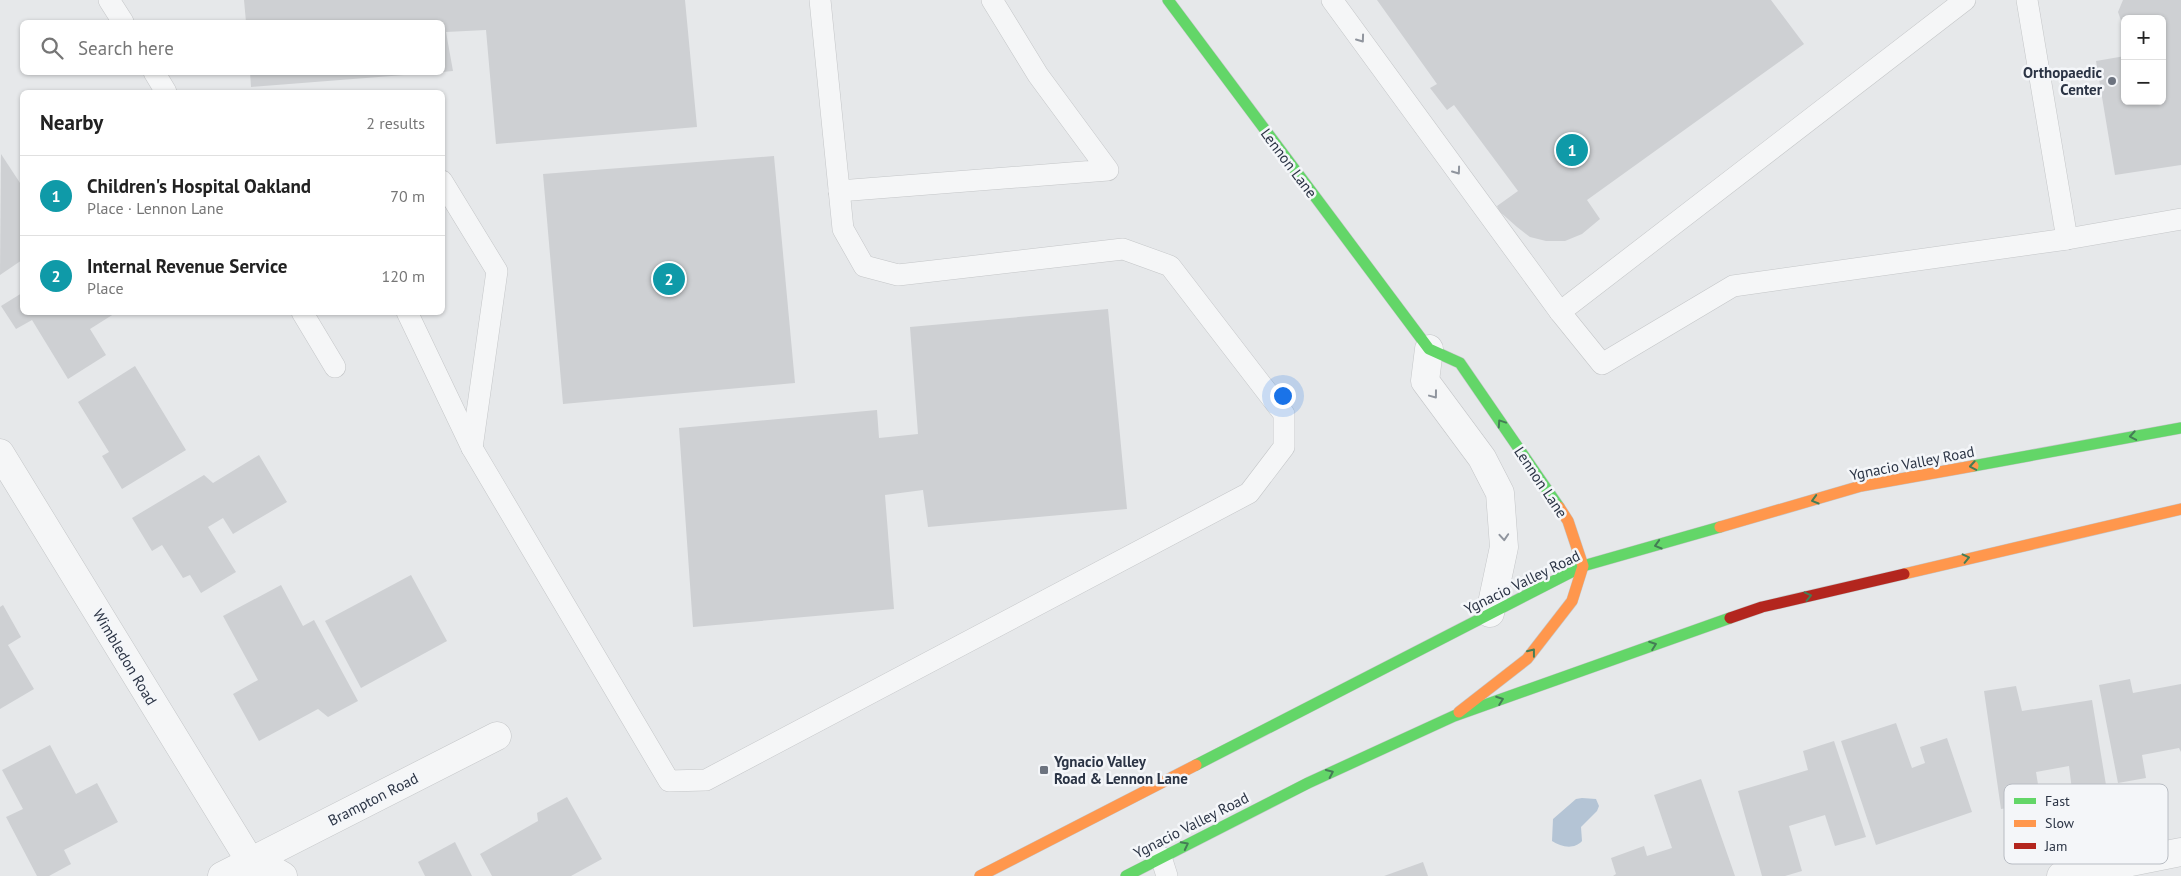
<!DOCTYPE html>
<meta charset="utf-8">
<style>
body{margin:0;font-family:"PT Sans",sans-serif;background:#f2f2f2;color:#222}
.controls{position:absolute;right:15px;top:15px;display:grid;overflow:hidden;border-radius:8px;box-shadow:0 1px 4px #0004}
.controls button{width:45px;height:45px;display:grid;place-items:center;padding:0;border:0;border-bottom:1px solid #e0e0e0;background:#fff;color:#222;font:25px sans-serif}
.you{position:absolute;left:1282px;top:395px;width:18px;height:18px;margin:-12px;border:4px solid #fff;border-radius:50%;background:#1a73e8;box-shadow:0 0 0 8px #1a73e833}
.badge{display:grid;place-items:center;width:32px;height:32px;border-radius:50%;background:#6c737f;color:#fff;font-size:16px;font-weight:700}
.pin{position:absolute;translate:-50% -50%;border:2px solid #fff;box-shadow:0 1px 5px #0006}
.list{margin:0;padding:0;list-style:none}
h2{display:flex;justify-content:space-between;align-items:center;height:65px;margin:0;padding:0 20px;font-size:21px}
h2 small{font-size:16px;font-weight:400;color:#767676}
.list li{display:grid;grid-template-columns:32px 1fr auto;gap:15px;align-items:center;box-sizing:border-box;height:80px;padding:0 20px;border-top:1px solid #e0e0e0}
.list b{display:block;font-size:19px;white-space:nowrap}
.list p{margin:0;font-size:16px;white-space:nowrap;color:#767676}
.list em{font-size:16px;font-style:normal;color:#767676}
.icon{flex:none;width:28px;height:28px;fill:none;stroke:currentColor;stroke-width:2;stroke-linecap:round;stroke-linejoin:round}
.map{position:relative;flex:none;width:2181px;height:876px;overflow:hidden}
.search{position:absolute;background:#fff;box-shadow:0 1px 4px #0004;left:20px;top:20px;width:425px;height:55px;display:flex;align-items:center;gap:12px;box-sizing:border-box;padding:0 18px;border-radius:8px;color:#767676;font-size:19px}
.panel{position:absolute;background:#fff;box-shadow:0 1px 4px #0004;left:20px;top:90px;width:425px;height:225px;border-radius:8px}
.map>svg:first-child{display:block}
.water{fill:#b4c4d5}
.building{fill:#ced0d3}
.lines{fill:none;stroke-linecap:round;stroke-linejoin:round}
.lane-casing{stroke:#c4c6c8;stroke-width:22}
.street-casing{stroke:#c4c6c8;stroke-width:29}
.fast-casing{stroke:#c4c6c8;stroke-width:12}
.slow-casing{stroke:#c4c6c8;stroke-width:12}
.jam-casing{stroke:#c4c6c8;stroke-width:12}
.lane{stroke:#f5f6f7;stroke-width:21}
.street{stroke:#f5f6f7;stroke-width:28}
.fast{stroke:#63d668;stroke-width:11}
.slow{stroke:#ff974d;stroke-width:11}
.jam{stroke:#b3261e;stroke-width:11}
.oneway{stroke:#90959e}
.oneway2{stroke:#447d55}
.poi-dot{fill:#6c737f;stroke:#f4f6f9;stroke-width:2}
.labels{text-anchor:middle;dominant-baseline:central;stroke-width:5;stroke-linejoin:round;paint-order:stroke}
.poi-label{font-size:15px;font-weight:bold;fill:#2b3445;stroke:#f4f6f9;text-anchor:end}
.street-label{font-size:15px;fill:#2b3445;stroke:#f4f6f9}
.key{fill:#f4f6f9;stroke:#b8bcc3;stroke-width:1}
.key-label{font-size:14px;fill:#2b3445}
</style>
<div class="map">
<svg width="2181" height="876" viewBox="0 0 2181 876">
<rect width="100%" height="100%" fill="#e6e8ea"/>
<path class="water" d="M1582,798L1596,799L1599,806L1597,811L1581,827L1582,841C1574,850 1561,847 1552,841L1553,819L1576,799Z"/>
<g class="building">
<polygon points="244,0 685,0 697,127 496,144 486,30 446,32 453,71 442,72 442,22 246,22"/>
<polygon points="1377,0 1771,0 1804,44 1587,200 1600,219 1582,234 1565,241 1546,241 1530,237 1517,227 1499,211 1497,206 1518,191 1454,105 1447,110 1430,88 1437,84"/>
<polygon points="2123,0 2181,0 2181,165 2115,175 2096,61 2125,56 2125,101 2162,101 2162,19 2125,19 2125,32 2118,12"/>
<polygon points="250,72 417,72 417,74 251,87"/>
<polygon points="1,154 22,186 22,260 0,275"/>
<polygon points="774,156 795,383 563,404 543,174"/>
<polygon points="22,293 22,312 117,312 90,329 106,355 68,379 32,320 16,329 1,306"/>
<polygon points="1108,309 1127,509 928,527 923,490 885,495 894,609 693,627 679,428 877,410 879,438 918,434 910,327"/>
<polygon points="135,366 186,450 122,489 102,456 109,452 78,402"/>
<polygon points="259,455 287,502 233,534 223,518 208,527 236,572 201,593 190,575 183,578 162,545 152,551 132,518 204,475 213,483"/>
<polygon points="411,575 447,641 361,688 325,621"/>
<polygon points="281,585 303,626 314,620 358,701 328,717 318,709 259,741 233,694 258,680 223,616"/>
<polygon points="3,605 21,637 8,645 34,689 0,709 0,607"/>
<polygon points="2130,679 2133,693 2181,684 2181,752 2179,748 2142,755 2146,778 2118,783 2099,685"/>
<polygon points="2016,686 2022,711 2092,700 2106,785 2072,790 2069,766 2036,772 2041,803 2001,809 1984,691"/>
<polygon points="1896,723 1912,768 1925,763 1920,747 1947,738 1972,812 1876,845 1841,741"/>
<polygon points="1834,741 1866,837 1835,846 1825,815 1789,826 1802,871 1785,876 1762,876 1738,791 1808,770 1803,751"/>
<polygon points="50,745 76,794 97,783 118,822 64,850 71,864 49,876 37,876 6,817 23,809 2,770"/>
<polygon points="1701,779 1735,876 1613,876 1616,874 1611,858 1644,846 1647,856 1672,848 1654,795"/>
<polygon points="567,797 602,859 571,876 492,876 480,854 538,821 537,813"/>
<polygon points="455,842 472,876 425,876 418,862"/>
<polygon points="1423,862 1428,876 1384,876"/>
</g>
<g class="lines">
<defs>
<g id="lane">
<polyline points="109,0 123,22"/>
<polyline points="1332,0 1560,312 1602,364 1733,286 2067,239 2181,219"/>
<polyline points="2027,0 2067,239"/>
<polyline points="154,72 166,92"/>
<polyline points="442,181 497,271 472,448"/>
<polyline points="839,191 1108,170 1038,75 992,0"/>
<polyline points="302,312 335,367"/>
<polyline points="407,312 472,448 669,781 706,780 1249,493 1284,447 1284,414 1170,266 1123,249 898,275 864,266 843,229 820,0"/>
<polyline points="1560,312 1965,0"/>
<polyline points="1161,857 1167,876"/>
</g>
<g id="street">
<polyline points="1429,349 1425,381 1482,458 1500,493 1504,547 1490,613"/>
<polyline points="0,453 250,861 266,866 283,876"/>
<polyline points="222,876 497,736"/>
<polyline points="2061,876 2181,852"/>
</g>
<g id="fast">
<polyline points="1168,0 1429,349 1460,363 1559,507"/>
<polyline points="1973,466 2181,428"/>
<polyline points="1196,765 1583,566 1720,527"/>
<polyline points="1126,876 1308,783 1454,716 1730,618"/>
</g>
<g id="slow">
<polyline points="1720,527 1861,486 1973,466"/>
<polyline points="1904,574 2181,509"/>
<polyline points="1459,712 1527,659 1572,601 1583,566 1568,521 1559,507"/>
<polyline points="980,876 1196,765"/>
</g>
<polyline id="jam" points="1730,618 1762,607 1904,574"/>
</defs>
<use href="#lane" class="lane-casing"/>
<use href="#street" class="street-casing"/>
<use href="#fast" class="fast-casing"/>
<use href="#slow" class="slow-casing"/>
<use href="#jam" class="jam-casing"/>
<use href="#lane" class="lane"/>
<use href="#street" class="street"/>
<use href="#fast" class="fast"/>
<use href="#slow" class="slow"/>
<use href="#jam" class="jam"/>
</g>
<defs><path id="oneway-chevron" d="M-2-3.5L2.5 0L-2 3.5" fill="none" stroke-width="1.6" stroke-linecap="round" stroke-linejoin="round" transform="scale(1.25)"/></defs>
<g class="oneway">
<use href="#oneway-chevron" transform="translate(1361 39) rotate(54)"/>
<use href="#oneway-chevron" transform="translate(1457 171) rotate(54)"/>
<use href="#oneway-chevron" transform="translate(1434 395) rotate(53)"/>
<use href="#oneway-chevron" transform="translate(1504 537) rotate(86)"/>
</g>
<g class="oneway2">
<use href="#oneway-chevron" transform="translate(1501 423) rotate(-124)"/>
<use href="#oneway-chevron" transform="translate(2133 436) rotate(170)"/>
<use href="#oneway-chevron" transform="translate(1973 466) rotate(170)"/>
<use href="#oneway-chevron" transform="translate(1815 500) rotate(164)"/>
<use href="#oneway-chevron" transform="translate(1658 545) rotate(164)"/>
<use href="#oneway-chevron" transform="translate(1966 558) rotate(-13)"/>
<use href="#oneway-chevron" transform="translate(1808 596) rotate(-13)"/>
<use href="#oneway-chevron" transform="translate(1653 645) rotate(-20)"/>
<use href="#oneway-chevron" transform="translate(1532 652) rotate(-52)"/>
<use href="#oneway-chevron" transform="translate(1500 700) rotate(-20)"/>
<use href="#oneway-chevron" transform="translate(1330 773) rotate(-25)"/>
<use href="#oneway-chevron" transform="translate(1185 845) rotate(-27)"/>
</g>
<g class="poi-dot">
<circle cx="2112" cy="81" r="5"/>
<rect x="1039" y="765" width="10" height="10" rx="2.5"/>
</g>
<g class="labels">
<g class="poi-label">
<text x="2102" y="72">Orthopaedic<tspan x="2102" dy="17">Center</tspan></text>
<text x="1054" y="761" text-anchor="start">Ygnacio Valley<tspan x="1054" dy="17">Road &amp; Lennon Lane</tspan></text>
</g>
<g class="street-label">
<text transform="translate(1289 163) rotate(53)">Lennon Lane</text>
<text transform="translate(1912 463) rotate(-11)">Ygnacio Valley Road</text>
<text transform="translate(1541 482) rotate(56)">Lennon Lane</text>
<text transform="translate(1522 582) rotate(-26)">Ygnacio Valley Road</text>
<text transform="translate(125 657) rotate(59)">Wimbledon Road</text>
<text transform="translate(373 799) rotate(-27)">Brampton Road</text>
<text transform="translate(1191 825) rotate(-27)">Ygnacio Valley Road</text>
</g>
</g>
<rect x="2004" y="784" width="164" height="80" rx="8" class="key"/>
<rect x="2014" y="798" width="22" height="6" fill="#63d668"/>
<rect x="2014" y="820" width="22" height="7" fill="#ff974d"/>
<rect x="2014" y="843" width="22" height="6" fill="#b3261e"/>
<g class="key-label">
<text x="2045" y="806">Fast</text>
<text x="2045" y="828">Slow</text>
<text x="2045" y="851">Jam</text>
</g>
</svg>
<div class="controls">
<button>+</button>
<button>−</button>
</div>
<div class="you"></div>
<div class="pin badge" style="left:1572px;top:150px;background:#0f9aa8">1</div>
<div class="pin badge" style="left:669px;top:279px;background:#0f9aa8">2</div>
<div class="search"><svg class="icon" aria-label="search" viewBox="0 0 24 24"><circle cx="10" cy="10" r="6"/><path d="M15 15l6 6"/></svg>Search here</div>
<section class="panel">
<h2>Nearby<small>2 results</small></h2>
<ul class="list">
<li><span class="badge" style="background:#0f9aa8">1</span><div><b>Children's Hospital Oakland</b><p>Place · Lennon Lane</p></div><em>70 m</em></li>
<li><span class="badge" style="background:#0f9aa8">2</span><div><b>Internal Revenue Service</b><p>Place</p></div><em>120 m</em></li>
</ul>
</section>
</div>
